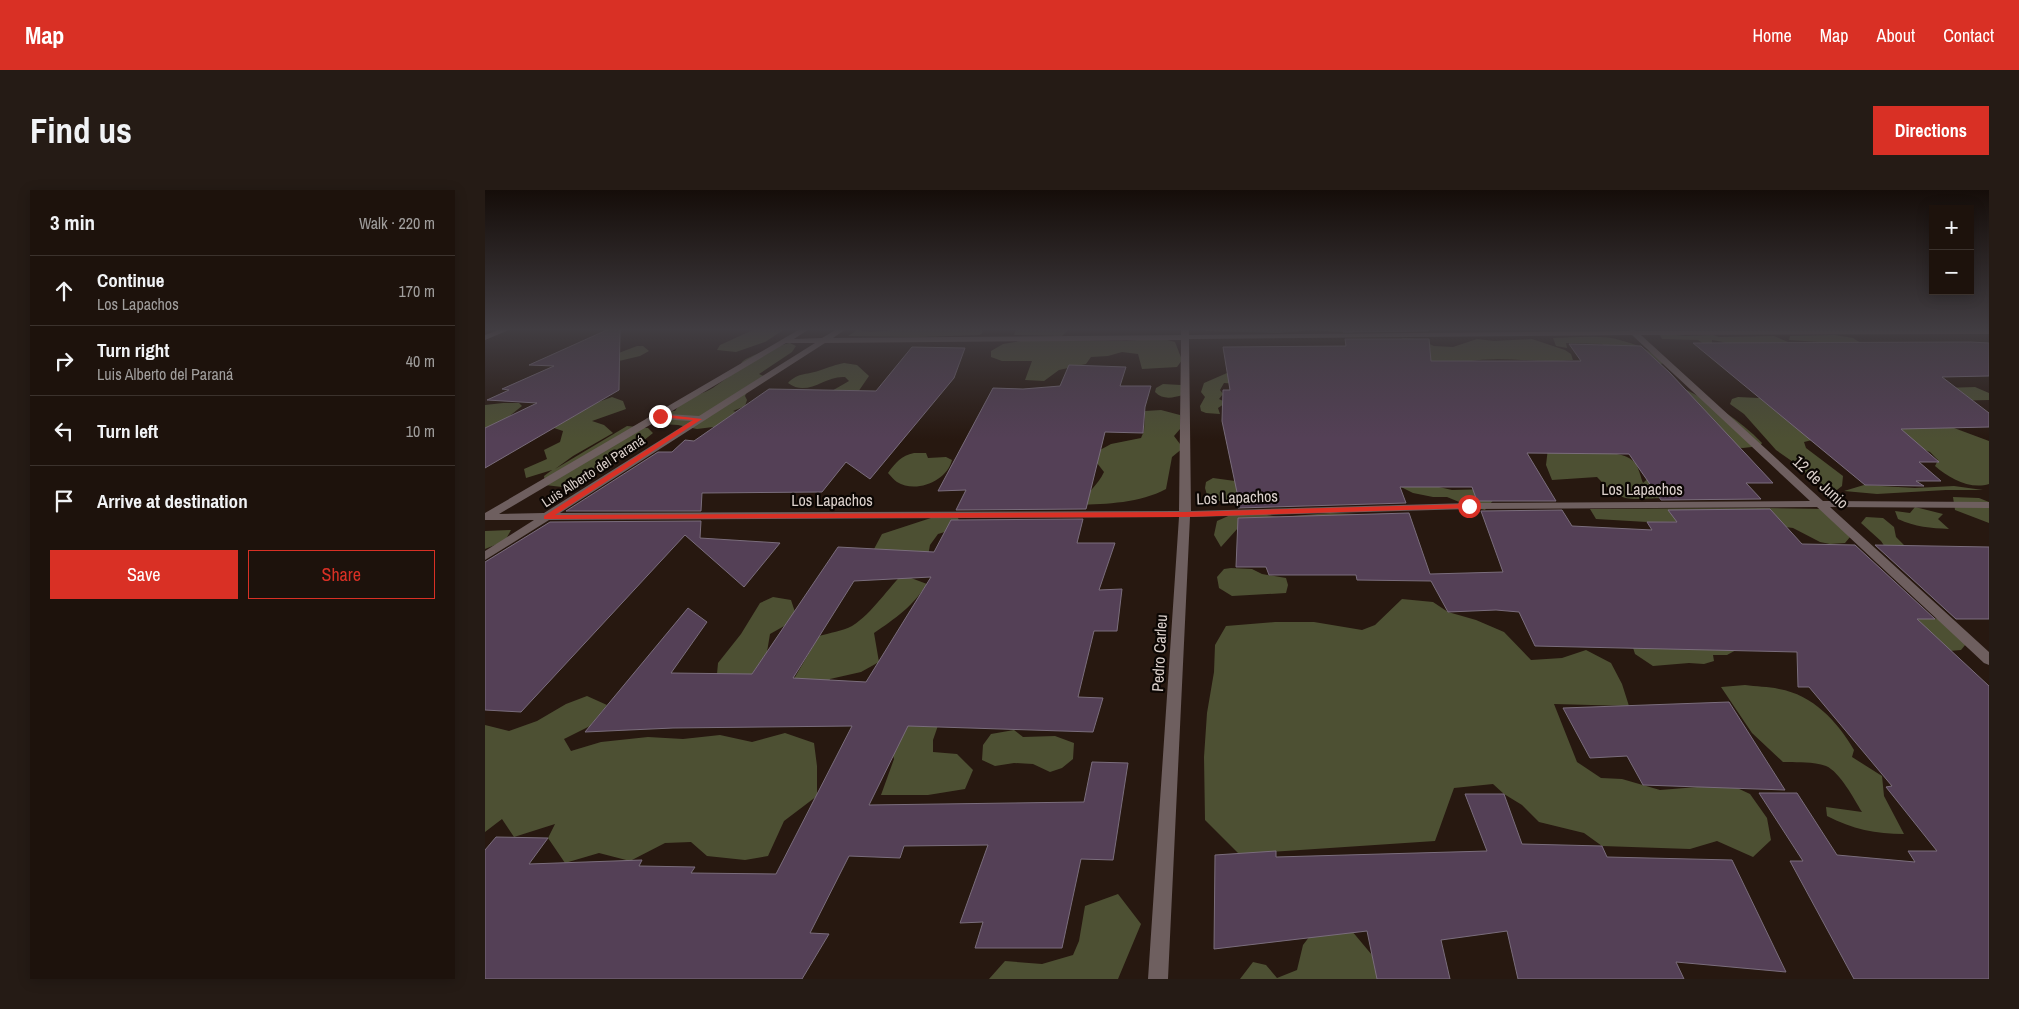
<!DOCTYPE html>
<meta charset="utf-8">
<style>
body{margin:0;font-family:"Archivo Narrow",sans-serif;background:#251b15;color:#f1f3f6}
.controls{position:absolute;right:15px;top:15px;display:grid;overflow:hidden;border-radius:0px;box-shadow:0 2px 12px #0003}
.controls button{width:45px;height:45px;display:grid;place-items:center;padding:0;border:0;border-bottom:1px solid #3b322d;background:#1d120c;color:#f1f3f6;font:25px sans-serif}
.stop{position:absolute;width:15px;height:15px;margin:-11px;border:4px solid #d93025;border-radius:50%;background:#fff}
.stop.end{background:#d93025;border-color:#fff;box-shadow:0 1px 5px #0008}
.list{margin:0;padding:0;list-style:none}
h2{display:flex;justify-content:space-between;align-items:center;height:65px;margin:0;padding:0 20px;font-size:21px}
h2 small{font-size:16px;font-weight:400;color:#a09e9d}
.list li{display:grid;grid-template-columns:32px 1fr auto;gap:15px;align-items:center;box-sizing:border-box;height:70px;padding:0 20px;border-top:1px solid #3b322d}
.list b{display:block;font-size:19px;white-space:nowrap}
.list p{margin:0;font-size:16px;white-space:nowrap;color:#a09e9d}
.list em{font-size:16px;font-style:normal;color:#a09e9d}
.actions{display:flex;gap:10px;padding:15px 20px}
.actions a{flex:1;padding:11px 0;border:1px solid #d93025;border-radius:0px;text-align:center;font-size:18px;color:#d93025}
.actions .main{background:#d93025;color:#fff}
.icon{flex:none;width:28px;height:28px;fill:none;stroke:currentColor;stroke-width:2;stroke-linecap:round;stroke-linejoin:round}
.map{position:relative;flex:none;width:1504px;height:789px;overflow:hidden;border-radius:0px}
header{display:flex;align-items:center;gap:30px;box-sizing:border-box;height:70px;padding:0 25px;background:#d93025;color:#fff}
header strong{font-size:24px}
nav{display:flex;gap:28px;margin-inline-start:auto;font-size:18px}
.intro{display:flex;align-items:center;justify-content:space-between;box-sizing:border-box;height:120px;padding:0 30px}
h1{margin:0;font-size:35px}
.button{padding:12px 22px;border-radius:0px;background:#d93025;color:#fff;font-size:18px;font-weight:700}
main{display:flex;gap:30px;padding:0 30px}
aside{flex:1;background:#1d120c;border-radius:0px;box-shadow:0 2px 12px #0003}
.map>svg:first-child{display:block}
.forest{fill:#4d5033}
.building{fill:#544056;stroke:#7a6d7c;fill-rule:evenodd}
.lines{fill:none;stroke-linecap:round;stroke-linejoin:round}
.minor{fill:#6e5f5f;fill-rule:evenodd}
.route{fill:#d93025}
.labels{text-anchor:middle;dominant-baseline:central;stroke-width:4.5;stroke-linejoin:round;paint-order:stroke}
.far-street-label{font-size:14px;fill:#dacfca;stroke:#0b0603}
.street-label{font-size:16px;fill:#dacfca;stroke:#0b0603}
</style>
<header>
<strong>Map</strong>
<nav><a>Home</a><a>Map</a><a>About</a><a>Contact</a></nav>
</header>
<div class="intro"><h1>Find us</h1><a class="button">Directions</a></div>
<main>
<aside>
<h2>3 min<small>Walk · 220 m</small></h2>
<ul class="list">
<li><svg class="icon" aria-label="ahead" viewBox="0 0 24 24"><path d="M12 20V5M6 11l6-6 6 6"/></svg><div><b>Continue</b><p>Los Lapachos</p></div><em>170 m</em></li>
<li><svg class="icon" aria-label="right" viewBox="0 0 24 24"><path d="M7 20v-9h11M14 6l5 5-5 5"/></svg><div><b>Turn right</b><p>Luis Alberto del Paraná</p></div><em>40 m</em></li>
<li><svg class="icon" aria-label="left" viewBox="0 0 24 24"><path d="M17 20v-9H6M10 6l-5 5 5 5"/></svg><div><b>Turn left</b></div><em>10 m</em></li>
<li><svg class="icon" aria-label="arrive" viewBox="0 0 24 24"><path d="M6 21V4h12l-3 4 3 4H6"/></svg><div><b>Arrive at destination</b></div></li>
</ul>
<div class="actions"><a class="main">Save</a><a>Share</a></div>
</aside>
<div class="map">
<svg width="1504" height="789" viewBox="0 0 1504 789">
<rect width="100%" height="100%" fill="#271810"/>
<g class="forest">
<polygon points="270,139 300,139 280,152 251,162 232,160 235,155"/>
<polygon points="422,139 497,139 498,142 495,145 432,147 363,146 372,140 386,142"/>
<polygon points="527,139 584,139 577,146 529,145 531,140"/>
<polygon points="719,139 860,139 866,140 868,143 827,140 793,143 721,141"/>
<path d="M1174,143L1200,146L1228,145L1234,147L1289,146L1303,152L1298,153L1458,198L1490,197L1504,203V210L1461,211V235L1504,251V294C1485,300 1464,288 1450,276L1453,270L1445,262L1425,254L1339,247L1319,252L1321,258L1358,286L1357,296L1348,303L1333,294L1311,274L1291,260L1259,224L1245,214L1247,209L1253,207L1274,208L1296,153H1275L1243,155L1238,152L1227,150V154H1219L1213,150L1177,149Z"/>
<polygon points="1350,145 1368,148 1379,155 1304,150 1305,146"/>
<polygon points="674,148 690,152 697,170 692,177 657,179 653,164 637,162 623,166 606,167 601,174 574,180 559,191 540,190 547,171 517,171 506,167 506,161 518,154 536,151 642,151"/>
<path d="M918,148L933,149L949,156L968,157L992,149L1009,151L1047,149L1080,160L1086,164L1088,170C1052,174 1016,165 981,172L987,203L914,150Z"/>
<path d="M1068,148C1091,148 1117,144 1138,151C1155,155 1169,164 1184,172L1166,176L1124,161L1117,154L1081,153L1082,158L1071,156Z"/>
<path d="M305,153L311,156L307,162L274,184L281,187L264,197L260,206L262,210L260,216L248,221L254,223L242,239L228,237L212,239L193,235L162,233L161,229L172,222L190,221C199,207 213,206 226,199C230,197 252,181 254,178C257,174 255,174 258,171C263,166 298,154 305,153Z"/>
<polygon points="152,156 158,156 164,161 155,166 134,171 131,164"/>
<path d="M359,173L372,175L384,186L373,202H345L364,191L360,187C340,185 323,208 303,193C313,182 324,185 336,180C344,177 350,175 359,173Z"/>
<polygon points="742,183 756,194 739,193 735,200 738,204 734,209 738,211 739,214 733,218 735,224 721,223 716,221 715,216 720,207 716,202 719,193"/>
<path d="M678,194L696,195L698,205C687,208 678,210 670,202L671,198Z"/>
<path d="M1198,198C1227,213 1254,229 1277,253L1275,256L1258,258L1242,257Z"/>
<polygon points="127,207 138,211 141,219 107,231 119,235 128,243 88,266 70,279 142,236 163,238 168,243 158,251 153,261 133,265 124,274 77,297 60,295 59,286 67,280 41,288 39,279 62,269 59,260 75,252 78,241 69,238 108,214"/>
<polygon points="18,213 34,213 37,216 22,228 0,238 0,215"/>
<path d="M676,220L695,225V239L689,246L698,258L687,267L681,299C655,313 622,314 593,315C602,303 613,295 619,282L612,273L615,260L626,254L656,248L659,241L660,221Z"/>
<path d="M1085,252L1100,264C1114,262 1142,261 1151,274C1154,279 1156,288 1158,293L1173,279L1178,308C1143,309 1137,314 1112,287L1067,290L1061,275L1063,258Z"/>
<path d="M429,263H441L443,268L461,267L467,270C462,291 431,304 412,292C409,290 406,286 403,283C411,272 416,266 429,263Z"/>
<polygon points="728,288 750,291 762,311 734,311 722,305 720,298 721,292"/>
<polygon points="1379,295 1430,298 1469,296 1498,300 1461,300 1392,304 1359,301"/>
<polygon points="914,296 954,297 967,300 1004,299 1011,307 1000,320 984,316 962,307 948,307 928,303"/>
<polygon points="1468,307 1494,308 1504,312 1504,333 1470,320"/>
<path d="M1430,317L1458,324L1453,329L1464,339C1446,338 1430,337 1413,329L1410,321L1425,323Z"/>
<polygon points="1278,318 1340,319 1370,341 1360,353 1345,354 1335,352 1308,338 1254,331 1162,332 1111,329 1105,319"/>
<polygon points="750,323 775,324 795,327 845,323 872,324 886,329 753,338 736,357 729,345 732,331"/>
<path d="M452,326L473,328L476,335L470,339L453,344L445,355L441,377L426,388L442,394C427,417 411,428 389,443L394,472L376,482L345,489L333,523H289L334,446C344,443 358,441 367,436C388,423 403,397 422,380L389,359L397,344Z"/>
<polygon points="1381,327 1398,328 1409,337 1411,347 1423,359 1402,360 1396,351 1376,333"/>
<polygon points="26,340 20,351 0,359 0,341"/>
<polygon points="746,378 767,379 777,384 801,388 803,395 801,403 747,406 734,398 732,387 739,379"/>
<polygon points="288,407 306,410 310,422 301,435 285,444 282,462 267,484 232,484 233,473 256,444 275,413"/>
<polygon points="917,409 948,412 963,422 991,430 1019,442 1046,470 1077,468 1101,460 1126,473 1137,494 1144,516 1069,514 1092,572 1116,588 1137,589 1175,600 1212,597 1235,590 1265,604 1282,628 1286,650 1268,667 1232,651 1205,659 1117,656 1099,643 1054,632 1037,615 1019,604 1008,594 969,598 950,651 754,664 720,630 719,567 722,523 729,482 730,455 741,436 790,432 829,432 877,440 890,435"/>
<polygon points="1444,426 1455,430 1481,454 1476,460 1464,461 1428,427"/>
<polygon points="1144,445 1253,459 1242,465 1228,465 1229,471 1219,474 1204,473 1168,476 1150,464"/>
<path d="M1260,495C1271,497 1283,496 1294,499C1328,505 1352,531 1369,560L1367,567L1397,586L1399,606L1419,644C1391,644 1367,639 1342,626L1341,617L1377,622C1369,609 1355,582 1341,576C1328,571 1312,573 1298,572L1267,543L1236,497Z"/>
<polygon points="102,506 122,515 105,536 79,549 86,561 116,552 163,547 198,549 235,545 267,552 300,543 329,553 332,576 332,606 299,631 283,666 260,670 222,666 206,652 180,653 145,671 114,663 80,673 63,648 70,634 29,647 17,629 0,642 0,535 24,541 52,531 81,514"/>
<polygon points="422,524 457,524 448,550 448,562 472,564 488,580 480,599 443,605 396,605 409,569 407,562"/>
<polygon points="529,540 538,547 570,546 589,553 588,569 577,578 565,582 548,574 529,573 510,576 497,570 498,555 506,544"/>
<polygon points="633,704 656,734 633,789 504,789 520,771 557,774 588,765 594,751 600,716"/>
<polygon points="861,734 887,765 893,789 755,789 768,772 781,775 792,788 812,780 818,755 831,738"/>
</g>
<g class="building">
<polygon points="124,139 135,139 134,200 0,278 0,238 52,213 2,210 24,200 17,199 69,176 44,175"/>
<polygon points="858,139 943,139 943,141 858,142"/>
<polygon points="860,149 944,149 946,171 1096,171 1084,154 1156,156 1185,183 1288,293 1261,293 1276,309 1176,310 1144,264 1042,263 1071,311 992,311 987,297 915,297 921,313 753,318 753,307 737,231 738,200 745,200 738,157 861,156"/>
<polygon points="1486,152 1504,153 1504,186 1457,187 1504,223 1504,237 1416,239 1454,272 1434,272 1456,291 1431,291 1439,296 1380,295 1208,153"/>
<polygon points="427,157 480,158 469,188 385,289 361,272 337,302 217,303 216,321 81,321 173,262 187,262 200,250 209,251 284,199 391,201"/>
<polygon points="584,175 641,177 635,196 666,196 660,217 658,243 620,242 601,319 471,320 481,300 453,301 508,198 538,199 575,196"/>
<polygon points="1285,319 1317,354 1370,355 1450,429 1432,429 1504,496 1504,789 1369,789 1305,671 1318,671 1274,603 1312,603 1352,665 1430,672 1423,661 1452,661 1401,597 1407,596 1324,497 1313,497 1312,462 1050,456 1034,422 1011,420 963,422 946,391 872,390 871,385 784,385 781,377 751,377 753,328 924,323 945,384 1018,382 996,321 1077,320 1087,336 1167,340 1162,332 1192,332 1183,320"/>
<path d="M598,329L592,353H630L614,400L637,399L632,441H609L593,507L618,508L608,542L423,536L384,615L599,612L607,572L643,573L628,670L596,669L577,758H490L498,732L475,733L503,655L419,656L415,668L364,666L325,743L344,744L317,789H0V660L11,647L63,648L44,674L157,670L154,676L210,677L206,683L291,684L367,536L188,538L100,542L203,418L222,432L186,483L267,484L353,357L449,362L466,330ZM446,387L381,492L308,488L369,391Z"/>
<polygon points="216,331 215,348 295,353 259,397 200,345 36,522 0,520 0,372 65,332"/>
<polygon points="1390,355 1504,357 1504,429 1471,429"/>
<polygon points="1244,512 1300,600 1158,595 1142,566 1105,568 1078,518"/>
<polygon points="980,604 1019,604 1037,654 1117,656 1122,667 1247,670 1301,782 1191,772 1199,789 1033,789 1022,741 956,750 965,789 892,789 882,741 729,759 730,665 791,661 791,667 1002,661"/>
</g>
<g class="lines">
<g class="minor">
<polygon points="16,139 26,139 0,150 0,145"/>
<path d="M315,139H324L309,149L337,148L352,139H361L348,148L696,145V139H704V145L1143,141L1147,139L1151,141L1504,140V144L1156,145L1338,311L1504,312V318L1345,317L1504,462V475L1499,473L1332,317L984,319L705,327L683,789H663L694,327L64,330L0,370V361L49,330H0V323ZM1147,145L1325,311L984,313L706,321L704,149ZM696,150L694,321L75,323L340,153ZM301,153H330L214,226L182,224ZM175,229L206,231L59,323L14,324Z"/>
</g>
</g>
<linearGradient id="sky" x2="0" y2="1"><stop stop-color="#150d09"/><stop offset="0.56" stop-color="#413d42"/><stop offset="1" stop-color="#413d42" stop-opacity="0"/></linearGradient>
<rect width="1504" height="249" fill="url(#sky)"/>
<polygon class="route" points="175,224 217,229 70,325 700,322 984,314 987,316 984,318 700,327 59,329 59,326 208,230 173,227"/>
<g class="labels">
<g class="far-street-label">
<text transform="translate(108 281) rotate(-33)">Luis Alberto del Paraná</text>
</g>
<g class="street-label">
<text transform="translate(1336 292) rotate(43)">12 de Junio</text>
<text x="1157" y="299">Los Lapachos</text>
<text transform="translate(752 307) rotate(-2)">Los Lapachos</text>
<text x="347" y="310">Los Lapachos</text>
<text transform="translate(674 463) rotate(-87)">Pedro Carleu</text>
</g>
</g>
</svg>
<div class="controls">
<button>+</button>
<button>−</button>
</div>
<div class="stop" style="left:984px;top:316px"></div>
<div class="stop end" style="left:175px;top:226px"></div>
</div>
</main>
